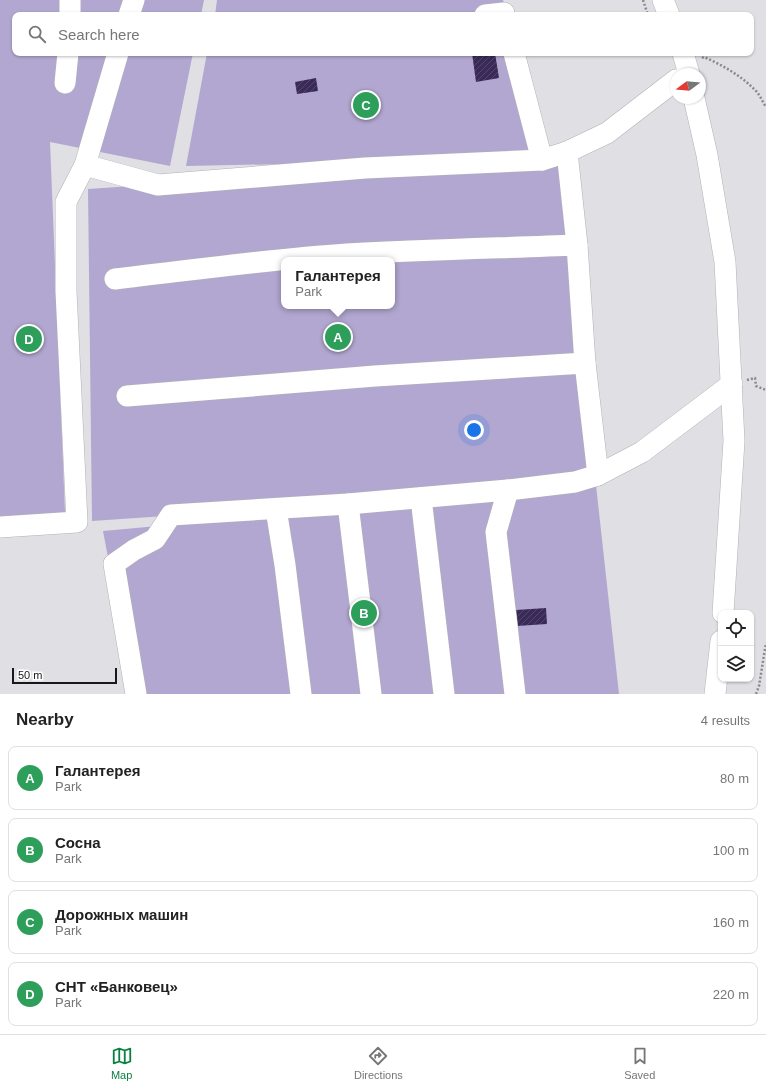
<!DOCTYPE html>
<meta charset="utf-8">
<style>
body{margin:0;font-family:Helvetica,sans-serif;background:#f6f6f6;color:#222}
.controls{position:absolute;right:12px;bottom:12px;display:grid;overflow:hidden;border-radius:8px;box-shadow:0 1px 3px #0004}
.controls button{width:36px;height:36px;display:grid;place-items:center;padding:0;border:0;border-bottom:1px solid #e0e0e0;background:#fff;color:#222;font:20px sans-serif}
.compass{position:absolute;left:670px;top:68px;width:36px;height:36px;border-radius:50%;background:#fff;box-shadow:0 1px 3px #0004;rotate:254deg}
.scale{position:absolute;left:12px;bottom:10px;width:105px;box-sizing:border-box;padding-left:4px;border:2px solid #181719;border-top:0;font-size:11px;line-height:14px;white-space:nowrap;color:#181719;-webkit-text-stroke:3px #fff;paint-order:stroke}
.you{position:absolute;left:474px;top:430px;width:14px;height:14px;margin:-10px;border:3px solid #fff;border-radius:50%;background:#1a73e8;box-shadow:0 0 0 6px #1a73e833}
.badge{display:grid;place-items:center;width:26px;height:26px;border-radius:50%;background:#0b8043;color:#fff;font-size:13px;font-weight:700}
.pin{position:absolute;translate:-50% -50%;border:2px solid #fff;box-shadow:0 1px 4px #0006}
.popup{position:absolute;left:281px;top:257px;width:114px;height:52px;box-sizing:border-box;display:grid;place-content:center;border-radius:8px;background:#fff;filter:drop-shadow(0 1px 3px #0005);font-size:13px;white-space:nowrap;color:#767676}
.popup b{font-size:15px;color:#222}
.popup::after{content:'';position:absolute;left:50%;top:100%;margin-left:-8px;border:8px solid transparent;border-top-color:#fff}
.list{margin:0;padding:0;list-style:none}
h2{display:flex;justify-content:space-between;align-items:center;height:52px;margin:0;padding:0 16px;font-size:17px}
h2 small{font-size:13px;font-weight:400;color:#767676}
.list li{display:grid;grid-template-columns:26px 1fr auto;gap:12px;align-items:center;box-sizing:border-box;height:64px;margin:0 8px 8px;padding:0 8px;border:1px solid #e0e0e0;border-radius:8px}
.list b{display:block;font-size:15px;white-space:nowrap}
.list p{margin:0;font-size:13px;white-space:nowrap;color:#767676}
.list em{font-size:13px;font-style:normal;color:#767676}
.icon{flex:none;width:22px;height:22px;fill:none;stroke:currentColor;stroke-width:2;stroke-linecap:round;stroke-linejoin:round}
.map{position:relative;flex:none;width:766px;height:694px;overflow:hidden}
.search{position:absolute;background:#fff;box-shadow:0 1px 3px #0004;left:12px;right:12px;top:12px;height:44px;display:flex;align-items:center;gap:10px;box-sizing:border-box;padding:0 14px;border-radius:8px;color:#767676;font-size:15px}
.sheet{height:340px;background:#fff}
nav{display:flex;justify-content:space-around;align-items:center;box-sizing:border-box;height:56px;border-top:1px solid #e0e0e0;background:#fff;font-size:11px;color:#767676}
nav a{display:grid;justify-items:center;gap:2px}
nav .on{color:#0b8043}
.map>svg:first-child{display:block}
.garden{fill:#b2a7d0;fill-rule:evenodd}
.building{fill:url(#building-hatch)}
.lines{fill:none;stroke-linecap:round;stroke-linejoin:round}
.minor-casing{stroke:#b2b1b6;stroke-width:22}
.path{stroke:#89888c;stroke-width:2.5;stroke-dasharray:2 2;stroke-linecap:butt}
.minor{stroke:#fff;stroke-width:21}
</style>
<div class="map">
<svg width="766" height="694" viewBox="0 0 766 694">
<defs>
<pattern id="building-hatch" width="6" height="6" patternUnits="userSpaceOnUse"><rect width="6" height="6" fill="#392a57"/><path d="M-1 1l2-2M0 6l6-6M5 7l2-2" fill="none" stroke="#53476b"/></pattern>
</defs>
<rect width="100%" height="100%" fill="#e0dfe4"/>
<g class="garden">
<polygon points="0,0 204,0 201,15 15,15 15,53 193,53 170,166 50,142 65,512 0,519"/>
<polygon points="217,0 503,0 508,15 215,15"/>
<path d="M207,53H519L550,158L576,156L596,485L619,694H134L103,531L570,488L92,521L88,189L536,159L186,166ZM284,260H392V306H284Z"/>
</g>
<g class="building">
<polygon points="472,53 495,53 499,78 476,82"/>
<polygon points="316,78 318,91 297,94 295,82"/>
<polygon points="546,608 547,624 517,626 516,610"/>
</g>
<g class="lines">
<defs>
<g id="minor">
<polyline points="663,0 669,15"/>
<polyline points="70,15 70,0"/>
<polyline points="129,15 134,0"/>
<polyline points="485,15 504,13"/>
<polyline points="514,53 542,160"/>
<polyline points="683,53 689,74"/>
<polyline points="65,83 68,53"/>
<polyline points="694,98 707,155 725,262 734,441 723,613"/>
<polyline points="567,152 577,245 585,363 598,475"/>
<polyline points="85,165 158,185 365,168 542,160 567,152 607,133 676,80"/>
<path d="M115,279C193,270 270,259 347,254C424,250 501,248 577,245"/>
<polyline points="127,396 375,376 585,363"/>
<polyline points="508,490 496,532 515,694"/>
<polyline points="421,498 444,694"/>
<polyline points="348,504 371,694"/>
<polyline points="276,509 285,565 301,694"/>
<polyline points="0,527 77,522 66,291 66,202 85,165 118,53"/>
<polyline points="136,694 114,564 134,550 155,539 171,515 348,504 508,490 575,482 598,475 642,452 732,384"/>
<polyline points="715,694 721,641"/>
</g>
</defs>
<use href="#minor" class="minor-casing"/>
<g class="path">
<polyline points="643,0 648,15"/>
<path d="M702,58L704,57C722,65 740,75 754,89C759,93 762,101 766,107"/>
<polyline points="747,380 755,378 756,386 766,390"/>
<polyline points="756,694 759,686 766,643"/>
</g>
<use href="#minor" class="minor"/>
</g>
</svg>
<div class="controls">
<button><svg class="icon" aria-label="locate" viewBox="0 0 24 24"><circle cx="12" cy="12" r="6"/><path d="M12 2v4M12 18v4M2 12h4M18 12h4"/></svg></button>
<button><svg class="icon" aria-label="layers" viewBox="0 0 24 24"><path d="M12 4l9 5-9 5-9-5zM3 14l9 5 9-5"/></svg></button>
</div>
<svg class="compass" viewBox="-18 -18 36 36"><path d="M0-13l5 13h-10z" fill="#e53935"/><path d="M0 13l5-13h-10z" fill="#767676"/></svg>
<div class="scale">50 m</div>
<div class="you"></div>
<div class="pin badge" style="left:338px;top:337px;background:#2e9e5b">A</div>
<div class="popup"><b>Галантерея</b>Park</div>
<div class="pin badge" style="left:364px;top:613px;background:#2e9e5b">B</div>
<div class="pin badge" style="left:366px;top:105px;background:#2e9e5b">C</div>
<div class="pin badge" style="left:29px;top:339px;background:#2e9e5b">D</div>
<div class="search"><svg class="icon" aria-label="search" viewBox="0 0 24 24"><circle cx="10" cy="10" r="6"/><path d="M15 15l6 6"/></svg>Search here</div>
</div>
<section class="sheet">
<h2>Nearby<small>4 results</small></h2>
<ul class="list">
<li><span class="badge" style="background:#2e9e5b">A</span><div><b>Галантерея</b><p>Park</p></div><em>80 m</em></li>
<li><span class="badge" style="background:#2e9e5b">B</span><div><b>Сосна</b><p>Park</p></div><em>100 m</em></li>
<li><span class="badge" style="background:#2e9e5b">C</span><div><b>Дорожных машин</b><p>Park</p></div><em>160 m</em></li>
<li><span class="badge" style="background:#2e9e5b">D</span><div><b>СНТ «Банковец»</b><p>Park</p></div><em>220 m</em></li>
</ul>
</section>
<nav>
<a class="on"><svg class="icon" aria-label="map" viewBox="0 0 24 24"><path d="M3 6l6-2 6 2 6-2v14l-6 2-6-2-6 2zM9 4v14M15 6v14"/></svg>Map</a>
<a><svg class="icon" aria-label="directions" viewBox="0 0 24 24"><path d="M12 3l9 9-9 9-9-9zM9 14v-3h6M13 9l2 2-2 2"/></svg>Directions</a>
<a><svg class="icon" aria-label="saved" viewBox="0 0 24 24"><path d="M7 4h10v16l-5-4-5 4z"/></svg>Saved</a>
</nav>
